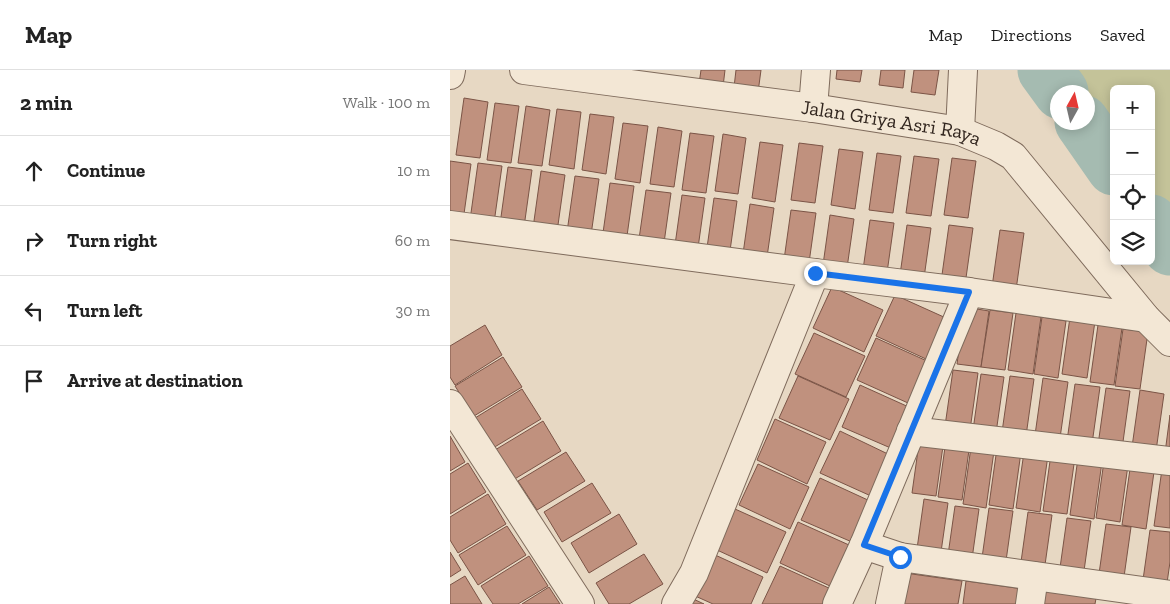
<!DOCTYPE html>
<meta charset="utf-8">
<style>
body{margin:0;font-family:"Zilla Slab",serif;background:#f6f6f6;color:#222}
.controls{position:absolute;right:15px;top:15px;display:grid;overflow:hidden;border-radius:8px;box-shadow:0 2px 12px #0003}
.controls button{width:45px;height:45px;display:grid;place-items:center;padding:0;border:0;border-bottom:1px solid #e0e0e0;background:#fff;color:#222;font:25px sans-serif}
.compass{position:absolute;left:600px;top:15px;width:45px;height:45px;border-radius:50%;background:#fff;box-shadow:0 2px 12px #0003;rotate:8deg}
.stop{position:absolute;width:15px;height:15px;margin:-11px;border:4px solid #1a73e8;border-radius:50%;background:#fff}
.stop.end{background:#1a73e8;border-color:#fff;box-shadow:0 1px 5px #0008}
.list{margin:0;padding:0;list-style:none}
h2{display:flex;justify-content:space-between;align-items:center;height:65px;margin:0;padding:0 20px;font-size:21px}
h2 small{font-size:16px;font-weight:400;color:#767676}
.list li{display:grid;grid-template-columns:32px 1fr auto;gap:15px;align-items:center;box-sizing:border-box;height:70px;padding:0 20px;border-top:1px solid #e0e0e0}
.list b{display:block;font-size:19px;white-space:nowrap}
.list em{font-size:16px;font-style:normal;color:#767676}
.icon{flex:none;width:28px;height:28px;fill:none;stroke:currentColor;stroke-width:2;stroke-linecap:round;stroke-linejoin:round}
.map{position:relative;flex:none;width:720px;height:534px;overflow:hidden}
header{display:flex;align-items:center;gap:30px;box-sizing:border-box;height:70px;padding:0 25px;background:#fff;border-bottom:1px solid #e0e0e0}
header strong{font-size:24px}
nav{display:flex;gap:28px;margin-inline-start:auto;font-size:18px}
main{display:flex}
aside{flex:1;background:#fff}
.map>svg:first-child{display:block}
.green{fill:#c4c399}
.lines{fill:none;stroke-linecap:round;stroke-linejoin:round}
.river{stroke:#a5bbb1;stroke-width:55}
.building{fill:#c0917e;stroke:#7b5446}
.minor-casing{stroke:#7f6b5c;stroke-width:30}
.minor{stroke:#f3e7d5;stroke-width:28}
.route{stroke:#1a73e8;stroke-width:6}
.labels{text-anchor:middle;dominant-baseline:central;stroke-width:4;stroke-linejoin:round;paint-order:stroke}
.street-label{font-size:20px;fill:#31251e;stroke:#f0e3d2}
</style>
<header>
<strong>Map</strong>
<nav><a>Map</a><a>Directions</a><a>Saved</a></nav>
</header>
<main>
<aside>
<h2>2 min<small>Walk · 100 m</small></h2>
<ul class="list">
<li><svg class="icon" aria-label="ahead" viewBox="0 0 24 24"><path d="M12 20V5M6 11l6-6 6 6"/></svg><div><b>Continue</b></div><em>10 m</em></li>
<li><svg class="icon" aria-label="right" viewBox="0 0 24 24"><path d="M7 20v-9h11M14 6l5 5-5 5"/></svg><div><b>Turn right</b></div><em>60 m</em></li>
<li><svg class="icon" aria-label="left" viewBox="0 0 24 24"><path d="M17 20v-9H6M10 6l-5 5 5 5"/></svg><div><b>Turn left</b></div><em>30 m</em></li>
<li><svg class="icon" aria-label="arrive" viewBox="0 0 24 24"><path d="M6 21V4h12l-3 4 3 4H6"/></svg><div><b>Arrive at destination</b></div></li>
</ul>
</aside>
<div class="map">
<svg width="720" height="534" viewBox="0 0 720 534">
<rect width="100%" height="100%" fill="#e7d8c3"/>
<polygon class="green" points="594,0 720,0 720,179 701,152 701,19 664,19 664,100 630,53 638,52 638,22 610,22"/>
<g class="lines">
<g class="river">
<polyline points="595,0 611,22"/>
<polyline points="632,52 664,98"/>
<polyline points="701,152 720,178"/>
</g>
</g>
<g class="building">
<polygon points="251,0 275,0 272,25 248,21"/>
<polygon points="286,0 311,0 307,30 283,26"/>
<polygon points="387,0 412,0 410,12 386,9"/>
<polygon points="431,0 455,0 453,18 429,15"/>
<polygon points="464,0 489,0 485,25 461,22"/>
<polygon points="14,28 38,32 30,88 6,85"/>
<polygon points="45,33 69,36 61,93 37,90"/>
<polygon points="76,36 100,40 92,96 68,93"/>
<polygon points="107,39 131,42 124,99 99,95"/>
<polygon points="140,44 164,47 156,104 132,100"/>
<polygon points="173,53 198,56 190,113 165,109"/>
<polygon points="208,57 232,61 224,117 200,114"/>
<polygon points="240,63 264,66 256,123 232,120"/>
<polygon points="273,64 296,68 288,124 265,121"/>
<polygon points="310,72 333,75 325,132 302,128"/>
<polygon points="349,73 373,76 365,133 341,130"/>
<polygon points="389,79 413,82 405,139 381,135"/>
<polygon points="427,83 451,86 443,143 419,140"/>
<polygon points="464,86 489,89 481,146 456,143"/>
<polygon points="502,88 526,91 518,148 494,145"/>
<polygon points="0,91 21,94 13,151 0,149"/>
<polygon points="28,93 52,96 44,153 20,150"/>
<polygon points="58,97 82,100 74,157 50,154"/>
<polygon points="91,101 115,105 107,162 83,158"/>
<polygon points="125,106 149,109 141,165 117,162"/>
<polygon points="160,113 184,116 176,173 152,170"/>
<polygon points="196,120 221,123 213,180 188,176"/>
<polygon points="232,125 255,128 247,185 224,182"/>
<polygon points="264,128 287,131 279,188 256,185"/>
<polygon points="300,134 324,138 316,194 292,191"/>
<polygon points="341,140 366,143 358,200 333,197"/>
<polygon points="380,145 404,149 396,205 372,202"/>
<polygon points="420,150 444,153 436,210 412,207"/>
<polygon points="457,155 481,158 473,215 449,212"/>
<polygon points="499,155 523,158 515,215 491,212"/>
<polygon points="550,160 574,163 566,220 542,217"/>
<polygon points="382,217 433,240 414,282 363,258"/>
<polygon points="445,225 496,248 476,289 426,266"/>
<polygon points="515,237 539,241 531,297 507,294"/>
<polygon points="540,240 563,243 555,300 531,297"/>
<polygon points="566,243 591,247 583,304 558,300"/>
<polygon points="592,247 616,251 608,308 584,304"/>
<polygon points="620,247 645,251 637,308 612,304"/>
<polygon points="35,255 52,285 5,315 0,307 0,276"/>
<polygon points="648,255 672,258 664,315 640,312"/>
<polygon points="673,259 698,262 690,319 665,316"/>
<polygon points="364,263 415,286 396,327 345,304"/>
<polygon points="426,268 477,291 458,333 407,310"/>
<polygon points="53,287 72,317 24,346 5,316"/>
<polygon points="503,300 528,303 520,360 495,356"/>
<polygon points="531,304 554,307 546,363 523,360"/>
<polygon points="348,306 399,329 380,370 329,348"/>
<polygon points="560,306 584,309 576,366 552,362"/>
<polygon points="593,308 618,312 610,368 585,365"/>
<polygon points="625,314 650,317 642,374 617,371"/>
<polygon points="410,315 461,338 443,379 392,357"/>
<polygon points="656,318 680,321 672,379 648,375"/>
<polygon points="72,319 91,349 43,378 25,348"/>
<polygon points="690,320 714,324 706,381 682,377"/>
<polygon points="720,345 720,384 715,383"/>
<polygon points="325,349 376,372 357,414 307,390"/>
<polygon points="93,351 111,381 63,410 45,380"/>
<polygon points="390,361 440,385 421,426 370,403"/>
<polygon points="0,366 15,392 0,401"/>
<polygon points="470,366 494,369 486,426 462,423"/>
<polygon points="496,370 520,373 512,430 488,427"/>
<polygon points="521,377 544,381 536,438 513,434"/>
<polygon points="547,378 571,382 563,439 539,435"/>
<polygon points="116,382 135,411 87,440 68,411"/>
<polygon points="574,382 598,385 590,442 566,438"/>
<polygon points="601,384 625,387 617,444 593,441"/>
<polygon points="628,388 652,392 644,449 620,445"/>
<polygon points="654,391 678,395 670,452 646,448"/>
<polygon points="18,393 36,422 0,444 0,404"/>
<polygon points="308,394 359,417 340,459 289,435"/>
<polygon points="680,399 704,402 696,459 672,455"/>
<polygon points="712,399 720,400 720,458 704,456"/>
<polygon points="370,408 420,431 402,472 351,450"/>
<polygon points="142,413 161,443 112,472 94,442"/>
<polygon points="38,424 56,454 8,483 0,470 0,447"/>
<polygon points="474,429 498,433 490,489 466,486"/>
<polygon points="505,436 529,439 521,496 497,492"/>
<polygon points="539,438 563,441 555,498 531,495"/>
<polygon points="285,439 336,462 317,503 267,480"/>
<polygon points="578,442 602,445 594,502 570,499"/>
<polygon points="169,444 187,474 139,503 121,473"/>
<polygon points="617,448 641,451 633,508 609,505"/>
<polygon points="348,452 399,475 380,516 330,493"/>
<polygon points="656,454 681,457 673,514 648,511"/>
<polygon points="57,456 76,485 28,515 9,485"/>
<polygon points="700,460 720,462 720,492 716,520 692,517"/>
<polygon points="0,482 11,500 0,507"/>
<polygon points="194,484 213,514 179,534 159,534 146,513"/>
<polygon points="263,484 313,507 301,534 263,534 243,525"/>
<polygon points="79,486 98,516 68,534 43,534 31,516"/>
<polygon points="330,496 381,519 374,534 312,534"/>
<polygon points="455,503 512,511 508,534 451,534"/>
<polygon points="15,506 32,534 0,534 0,515"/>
<polygon points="516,511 573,519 571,534 513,534"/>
<polygon points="590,515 647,523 645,534 587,534"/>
<polygon points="99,517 110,534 72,534"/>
<polygon points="239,527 254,534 236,534"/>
</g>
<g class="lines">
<defs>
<g id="minor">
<path id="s1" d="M74,0L363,38L510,61L546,76L563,86L696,248L720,272"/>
<polyline points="0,5 1,0"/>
<polyline points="363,38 366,0"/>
<polyline points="510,61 513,0"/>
<polyline points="0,155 365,203 519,222 696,248"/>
<polyline points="0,334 130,534"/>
<polyline points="461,361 720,391"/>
<polyline points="414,475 450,487 720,525"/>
<polyline points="226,534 244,503 365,203"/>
<polyline points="387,534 414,475 519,222"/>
<polyline points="440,534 450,487"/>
<polyline points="580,534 584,506"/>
</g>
</defs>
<use href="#minor" class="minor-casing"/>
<use href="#minor" class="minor"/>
</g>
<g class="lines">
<polyline class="route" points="365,203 519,222 414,475 450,487"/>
</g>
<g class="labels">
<g class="street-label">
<text stroke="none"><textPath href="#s1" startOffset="371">Jalan Griya Asri Raya</textPath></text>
</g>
</g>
</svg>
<div class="controls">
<button>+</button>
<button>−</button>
<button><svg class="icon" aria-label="locate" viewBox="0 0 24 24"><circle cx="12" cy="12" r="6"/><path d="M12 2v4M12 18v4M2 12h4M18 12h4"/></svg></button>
<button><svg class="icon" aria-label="layers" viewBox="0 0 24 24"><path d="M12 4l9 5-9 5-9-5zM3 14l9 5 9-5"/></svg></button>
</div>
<svg class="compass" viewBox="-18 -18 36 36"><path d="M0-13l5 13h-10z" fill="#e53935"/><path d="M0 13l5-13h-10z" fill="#767676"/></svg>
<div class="stop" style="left:450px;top:487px"></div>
<div class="stop end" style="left:365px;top:203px"></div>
</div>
</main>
